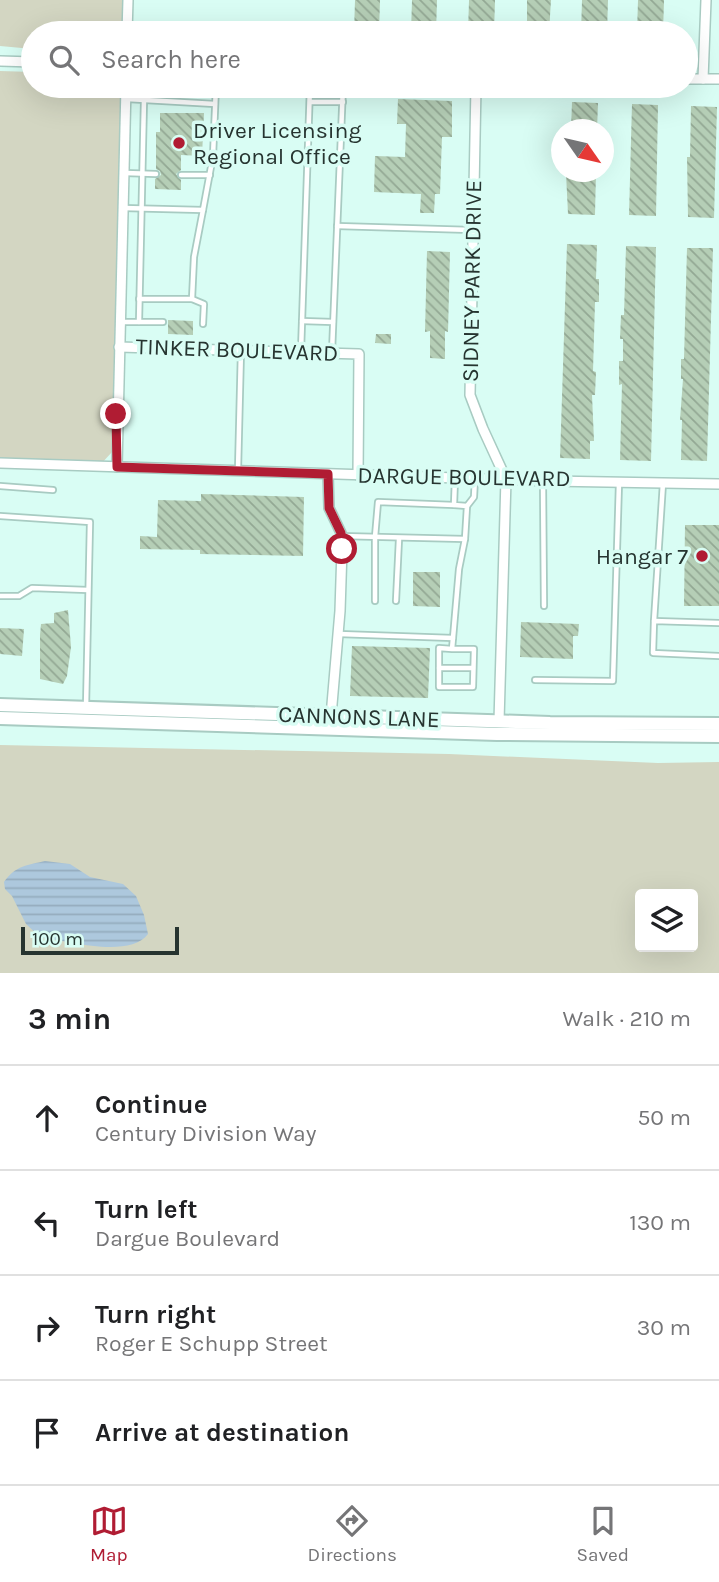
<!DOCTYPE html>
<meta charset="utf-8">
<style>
body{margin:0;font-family:Karla,sans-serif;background:#f2f2f2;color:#202124}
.controls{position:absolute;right:21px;bottom:21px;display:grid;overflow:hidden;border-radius:7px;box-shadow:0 7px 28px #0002}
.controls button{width:63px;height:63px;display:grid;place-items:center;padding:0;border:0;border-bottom:2px solid #e0e0e0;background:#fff;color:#202124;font:35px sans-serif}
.compass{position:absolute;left:551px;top:119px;width:63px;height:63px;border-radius:50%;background:#fff;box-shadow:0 7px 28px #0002;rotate:124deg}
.scale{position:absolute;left:21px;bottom:18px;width:158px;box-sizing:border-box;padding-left:7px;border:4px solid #263430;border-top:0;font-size:19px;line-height:24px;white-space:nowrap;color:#263430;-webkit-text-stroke:5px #d9fdf4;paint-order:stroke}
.stop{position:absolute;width:21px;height:21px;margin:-16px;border:5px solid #b01c33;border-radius:50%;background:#fff}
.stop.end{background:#b01c33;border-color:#fff;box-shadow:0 2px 7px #0008}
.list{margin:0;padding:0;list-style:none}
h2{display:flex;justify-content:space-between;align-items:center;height:91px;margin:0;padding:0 28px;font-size:30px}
h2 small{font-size:23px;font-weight:400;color:#757577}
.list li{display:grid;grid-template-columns:46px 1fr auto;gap:21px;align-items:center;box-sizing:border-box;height:105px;padding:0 28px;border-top:2px solid #e0e0e0}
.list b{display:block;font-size:26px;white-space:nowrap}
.list p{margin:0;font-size:23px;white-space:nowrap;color:#757577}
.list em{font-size:23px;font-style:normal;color:#757577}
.icon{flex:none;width:38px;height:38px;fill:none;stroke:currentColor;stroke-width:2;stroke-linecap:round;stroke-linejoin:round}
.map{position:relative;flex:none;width:719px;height:973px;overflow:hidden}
.search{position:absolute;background:#fff;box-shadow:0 7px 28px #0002;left:21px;right:21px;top:21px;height:77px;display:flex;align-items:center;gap:18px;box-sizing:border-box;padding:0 24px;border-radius:38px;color:#757577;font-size:26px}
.sheet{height:511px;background:#fff}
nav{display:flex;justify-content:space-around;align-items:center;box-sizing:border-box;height:98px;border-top:2px solid #e0e0e0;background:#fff;font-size:19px;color:#757577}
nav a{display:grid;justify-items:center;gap:4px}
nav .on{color:#b01c33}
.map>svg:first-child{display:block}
.green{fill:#d3d6c2;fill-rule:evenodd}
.water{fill:url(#water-rules)}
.building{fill:url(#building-back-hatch)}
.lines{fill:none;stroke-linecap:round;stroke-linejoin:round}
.service-casing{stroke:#a8cbc2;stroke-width:8}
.minor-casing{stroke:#a8cbc2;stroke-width:12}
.secondary-casing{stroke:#a8cbc2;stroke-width:16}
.service{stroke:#fff;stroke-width:4.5}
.minor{stroke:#fff;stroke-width:9}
.secondary{stroke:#fff;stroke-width:12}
.route{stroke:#b01c33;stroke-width:9}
.poi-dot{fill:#b01c33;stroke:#d9fdf4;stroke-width:2.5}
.labels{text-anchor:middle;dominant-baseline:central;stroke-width:7;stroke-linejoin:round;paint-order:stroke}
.poi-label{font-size:23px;fill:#263430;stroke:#d9fdf4;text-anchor:start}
.street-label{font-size:23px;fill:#263430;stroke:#d9fdf4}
</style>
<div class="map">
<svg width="719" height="973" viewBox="0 0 719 973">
<defs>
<pattern id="water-rules" width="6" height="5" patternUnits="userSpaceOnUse" patternTransform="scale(1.75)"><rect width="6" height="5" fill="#adc8dd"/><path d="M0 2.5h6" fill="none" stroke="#95acbe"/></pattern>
<pattern id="building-back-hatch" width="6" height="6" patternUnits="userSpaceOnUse" patternTransform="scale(1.75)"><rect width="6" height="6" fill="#b5ceb6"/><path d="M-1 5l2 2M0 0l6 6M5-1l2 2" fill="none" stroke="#93a894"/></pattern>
</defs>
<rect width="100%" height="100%" fill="#d9fdf4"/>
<g class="green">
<polygon points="0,0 124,0 123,33 33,33 33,49 0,46"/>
<polygon points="0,71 33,72 33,86 126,86 112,452 100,465 0,462"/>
<path d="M0,745L449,754L658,763L719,762V973H0ZM640,894H693V947H640Z"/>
</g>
<path class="water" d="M45,861L70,864L90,877L123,884L136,896L144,915L148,934C129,959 68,941 40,937L26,924L12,896L5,889L4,882C15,866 27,865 45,861Z"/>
<g class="building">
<polygon points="355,0 380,0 379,33 354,33"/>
<polygon points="412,0 437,0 436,33 411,33"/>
<polygon points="469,0 495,0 494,33 468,33"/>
<polygon points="527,0 551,0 549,33 527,33"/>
<polygon points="582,0 608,0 607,33 581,33"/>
<polygon points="638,0 664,0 663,33 637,33"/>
<polygon points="398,99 452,101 452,137 442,137 440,194 435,194 434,213 420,213 421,194 374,192 375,156 405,157 406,124 397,124"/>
<polygon points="572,102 598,103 597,130 571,130"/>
<polygon points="632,104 658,105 656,216 629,215"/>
<polygon points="691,106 717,107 714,218 688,217 687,157 690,157"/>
<polygon points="160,113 204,113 202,156 181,155 181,170 176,174 181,180 181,190 155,189 155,179 161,175 160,171 156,169 156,132 160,132"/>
<polygon points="570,172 596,172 595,215 568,214 566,173"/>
<polygon points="567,244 597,245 596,279 599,279 599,302 595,302 593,371 596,372 595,395 592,395 594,441 590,441 590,459 560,458"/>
<polygon points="626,246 656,247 651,461 620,460 622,384 619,385 619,361 623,361 623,339 620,339 621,315 624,315"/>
<polygon points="687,248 713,248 707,461 681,460 682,420 680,420 683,379 681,379 681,359 684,359"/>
<polygon points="427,251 450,252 448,332 445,331 445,359 430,358 430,331 425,332"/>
<polygon points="168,320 193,321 193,335 168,334"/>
<polygon points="376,334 391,334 391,344 375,343"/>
<polygon points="201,494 304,497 303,556 200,554 200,550 140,549 140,536 157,537 158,500 201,501"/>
<polygon points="685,525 719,525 719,606 684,606"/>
<polygon points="413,572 440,572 440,607 413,606"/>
<polygon points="68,610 71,647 67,676 63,684 40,679 40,635 41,624 54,623 54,613"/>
<polygon points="521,622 579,624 578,636 573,636 573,659 520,657"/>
<polygon points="0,628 24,629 22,656 0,654"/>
<polygon points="352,646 430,648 428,698 350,696"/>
</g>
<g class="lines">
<defs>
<g id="service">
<polyline points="127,99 215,104"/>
<polyline points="310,102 343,102"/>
<polyline points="125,173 156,174"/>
<polyline points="181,175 210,175"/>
<polyline points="123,208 203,210 213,156 216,86"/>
<polyline points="337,226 472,230"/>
<polyline points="139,299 192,299 194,257 203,210"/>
<polyline points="192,299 204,304 203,324"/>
<polyline points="302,321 333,322"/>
<polyline points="120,322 139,322 144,100"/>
<polyline points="139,322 163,322"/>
<polyline points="301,351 310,86"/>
<polyline points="332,352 343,86"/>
<polyline points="238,470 241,350"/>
<polyline points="543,482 544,606"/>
<polyline points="0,486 53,490"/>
<polyline points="467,506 474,497 475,478"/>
<polyline points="0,516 90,522 86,707"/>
<polyline points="341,536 465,539 467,506 454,505 455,478"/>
<polyline points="0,596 19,596 32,588 88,590"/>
<polyline points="375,601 375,537 378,502 454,505"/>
<polyline points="396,601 399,539"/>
<polyline points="654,621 663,483"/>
<polyline points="719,623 654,621 653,653 719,656"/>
<polyline points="339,634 453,638 459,569 465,539"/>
<polyline points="452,649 474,649 473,687 439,687 439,648 452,649 453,638"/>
<polyline points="439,668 473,668"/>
<polyline points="535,680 613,681 619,483"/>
</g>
<g id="minor">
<polyline points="127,33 128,0"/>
<polyline points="0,61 33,62"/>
<polyline points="686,79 719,79"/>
<polyline points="703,79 706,0"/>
<polyline points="476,86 470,395 483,429 506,479 499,721"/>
<polyline points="119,347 359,354 358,475"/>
<polyline points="0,463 551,481 719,484"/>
<polyline points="117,467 126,86"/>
<polyline points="328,474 329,508 341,533 342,549 340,611 331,716"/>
</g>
<g id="secondary">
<polyline points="0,705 550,723 719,724"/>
<polyline points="0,718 497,734 719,736"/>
</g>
</defs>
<use href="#service" class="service-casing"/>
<use href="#minor" class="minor-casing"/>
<use href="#secondary" class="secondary-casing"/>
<use href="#service" class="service"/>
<use href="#minor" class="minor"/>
<use href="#secondary" class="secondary"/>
</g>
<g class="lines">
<polyline class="route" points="116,414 117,467 328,474 329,508 341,533 342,549"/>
</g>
<g class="poi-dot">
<circle cx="179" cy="143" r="7"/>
<circle cx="702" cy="556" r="7"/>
</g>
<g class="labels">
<g class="poi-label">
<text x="193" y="130">Driver Licensing<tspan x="193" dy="26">Regional Office</tspan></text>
<text x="688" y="556" text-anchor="end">Hangar 7</text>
</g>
<g class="street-label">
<text transform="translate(472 281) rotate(-89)">SIDNEY PARK DRIVE</text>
<text transform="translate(237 350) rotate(2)">TINKER BOULEVARD</text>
<text transform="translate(464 477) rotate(1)">DARGUE BOULEVARD</text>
<text transform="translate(359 717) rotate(2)">CANNONS LANE</text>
</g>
</g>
</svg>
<div class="controls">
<button><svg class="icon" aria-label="layers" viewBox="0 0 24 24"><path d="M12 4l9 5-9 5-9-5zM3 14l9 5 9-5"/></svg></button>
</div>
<svg class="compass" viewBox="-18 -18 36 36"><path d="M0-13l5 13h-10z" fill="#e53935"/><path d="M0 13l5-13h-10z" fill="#757577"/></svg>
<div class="scale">100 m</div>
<div class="stop" style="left:342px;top:549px"></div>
<div class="stop end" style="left:116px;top:414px"></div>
<div class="search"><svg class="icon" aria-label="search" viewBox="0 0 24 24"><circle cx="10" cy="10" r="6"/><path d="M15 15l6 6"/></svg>Search here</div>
</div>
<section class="sheet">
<h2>3 min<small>Walk · 210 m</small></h2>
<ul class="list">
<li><svg class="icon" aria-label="ahead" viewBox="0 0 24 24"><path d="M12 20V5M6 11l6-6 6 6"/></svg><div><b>Continue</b><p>Century Division Way</p></div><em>50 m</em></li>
<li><svg class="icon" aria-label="left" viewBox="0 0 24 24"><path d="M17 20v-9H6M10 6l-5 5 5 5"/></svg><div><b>Turn left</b><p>Dargue Boulevard</p></div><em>130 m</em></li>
<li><svg class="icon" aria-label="right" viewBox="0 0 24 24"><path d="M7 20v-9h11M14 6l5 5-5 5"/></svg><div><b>Turn right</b><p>Roger E Schupp Street</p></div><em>30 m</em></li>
<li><svg class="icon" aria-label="arrive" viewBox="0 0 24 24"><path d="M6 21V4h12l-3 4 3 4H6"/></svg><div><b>Arrive at destination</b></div></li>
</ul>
</section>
<nav>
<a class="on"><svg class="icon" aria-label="map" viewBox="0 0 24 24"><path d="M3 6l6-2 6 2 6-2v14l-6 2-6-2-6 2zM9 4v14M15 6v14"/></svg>Map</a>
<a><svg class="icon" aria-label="directions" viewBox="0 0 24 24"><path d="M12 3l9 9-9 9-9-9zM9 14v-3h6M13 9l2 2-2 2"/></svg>Directions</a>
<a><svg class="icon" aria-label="saved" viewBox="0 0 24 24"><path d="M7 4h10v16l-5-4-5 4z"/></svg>Saved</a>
</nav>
